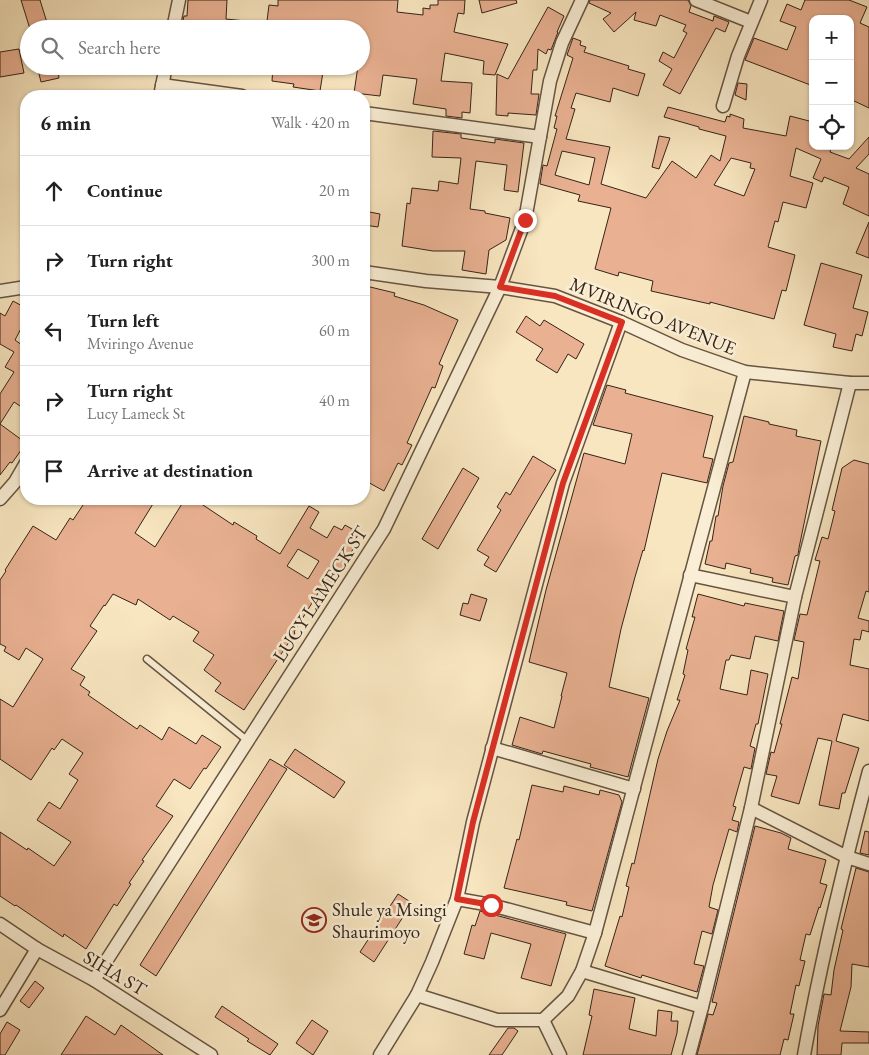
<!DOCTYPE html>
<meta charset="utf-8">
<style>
body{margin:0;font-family:"EB Garamond",serif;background:#f6f6f6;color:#222}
.controls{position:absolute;right:15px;top:15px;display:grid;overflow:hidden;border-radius:10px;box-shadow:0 1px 4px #0004}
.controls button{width:45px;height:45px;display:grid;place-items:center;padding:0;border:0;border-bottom:1px solid #e0e0e0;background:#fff;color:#222;font:25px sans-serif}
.stop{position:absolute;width:15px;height:15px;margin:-11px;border:4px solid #d93025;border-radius:50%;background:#fff}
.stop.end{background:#d93025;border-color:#fff;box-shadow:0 1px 5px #0008}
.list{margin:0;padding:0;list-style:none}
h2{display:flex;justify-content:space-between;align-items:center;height:65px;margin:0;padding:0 20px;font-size:21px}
h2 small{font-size:16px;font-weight:400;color:#767676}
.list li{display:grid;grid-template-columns:32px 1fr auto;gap:15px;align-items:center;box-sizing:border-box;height:70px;padding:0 20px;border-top:1px solid #e0e0e0}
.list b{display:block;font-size:19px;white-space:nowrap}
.list p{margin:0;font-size:16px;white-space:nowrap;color:#767676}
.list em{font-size:16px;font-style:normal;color:#767676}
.icon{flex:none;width:28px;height:28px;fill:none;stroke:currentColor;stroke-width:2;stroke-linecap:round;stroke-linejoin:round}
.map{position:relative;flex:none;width:869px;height:1055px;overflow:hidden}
.search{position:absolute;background:#fff;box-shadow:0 1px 4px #0004;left:20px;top:20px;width:350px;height:55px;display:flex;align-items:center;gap:12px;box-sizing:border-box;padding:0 18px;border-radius:28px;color:#767676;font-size:19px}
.panel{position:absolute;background:#fff;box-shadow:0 1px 4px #0004;left:20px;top:90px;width:350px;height:415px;border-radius:20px}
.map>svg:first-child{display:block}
.building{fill:#e9b192;stroke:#352318;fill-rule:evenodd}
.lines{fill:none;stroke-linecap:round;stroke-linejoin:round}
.service-casing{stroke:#665442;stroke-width:9}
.minor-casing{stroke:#665442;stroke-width:15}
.service{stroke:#faefd6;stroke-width:6}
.minor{stroke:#faefd6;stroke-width:12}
.route{stroke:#d93025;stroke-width:6}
.labels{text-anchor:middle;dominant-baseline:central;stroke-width:5;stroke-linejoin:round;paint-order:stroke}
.street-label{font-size:19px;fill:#352318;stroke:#faefd6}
.poi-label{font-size:19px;fill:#352318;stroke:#faefd6;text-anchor:start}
</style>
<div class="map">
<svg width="869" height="1055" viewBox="0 0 869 1055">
<rect width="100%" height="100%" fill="#f8e6c0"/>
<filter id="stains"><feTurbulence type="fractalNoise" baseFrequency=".004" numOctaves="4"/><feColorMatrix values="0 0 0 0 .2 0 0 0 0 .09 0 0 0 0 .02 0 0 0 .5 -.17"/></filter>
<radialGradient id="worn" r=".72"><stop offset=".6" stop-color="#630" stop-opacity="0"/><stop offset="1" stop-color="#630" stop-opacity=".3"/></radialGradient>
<g class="building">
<polygon points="21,0 40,0 49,29 30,29"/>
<polygon points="188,0 227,0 226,19 246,21 246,29 181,29 184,16 187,16"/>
<polygon points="278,0 398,0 397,12 423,15 423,8 430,9 430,5 438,5 438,0 465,0 464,14 458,13 454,32 508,44 495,75 483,74 484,61 445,53 441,81 472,83 470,113 462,112 462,118 446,116 446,109 413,104 417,79 383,75 380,96 354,93 358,66 361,66 361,29 266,29 269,5 278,6"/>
<polygon points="479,0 516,0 517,3 482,13"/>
<polygon points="590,0 688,0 691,6 689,12 713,21 714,16 729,22 725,32 716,28 680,94 663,85 672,69 659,61 663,52 674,58 687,33 683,31 686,25 660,15 656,26 634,20 636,12 614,32 603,19 611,13 589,3"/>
<polygon points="805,0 849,0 867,7 860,23 869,27 869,108 850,99 850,19 813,19 813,86 745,60 754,38 787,50 796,27 780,21 787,4 801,10"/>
<polygon points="548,7 564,16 557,32 558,32 551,50 548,49 546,54 538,49 537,70 533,70 531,94 539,94 536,115 508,113 508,116 496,115 497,74 508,79"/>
<path d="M573,38L581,41L580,45L586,47L584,52L629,66L628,69L645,74L638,96L613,88L610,102L576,93L571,108L575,109L566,139L610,147L601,184L646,198L672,161L696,178L711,155L720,161L726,136L699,129V127L664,117L668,107L725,122L727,116L730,117V114L744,119L743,128L786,136L790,116L813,122V146H832L830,152L849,159L869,137V154L856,168L869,174V216L843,204L849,187L824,177L822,182L813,178L821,159L796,148L790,176L813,183L806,208L783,202L778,222L775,221L768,247L795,255L786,291L782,290L774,319L710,302V304L651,291L653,281L619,272L618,276L595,269L611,208L578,201L580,195L540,184L543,165L547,166L557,129L554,128L557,116H555L573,58L567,55ZM562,151L595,158L589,185L555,175ZM731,158L751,163L750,168L755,169L744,196L714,185Z"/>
<polygon points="19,49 24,73 0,77 0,52"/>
<polygon points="37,66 57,66 59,78 41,82"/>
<polygon points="273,66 307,66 307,69 323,72 320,91 293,87 294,84 272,81"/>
<polygon points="738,83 747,84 746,100 735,95"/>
<polygon points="433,131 461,134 461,138 495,143 495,139 524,143 518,192 504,190 507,165 476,161 470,209 485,211 485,213 510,218 506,240 489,250 486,274 462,270 465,251 433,251 402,246 407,203 410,204 412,188 438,191 439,181 458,184 461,158 432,157"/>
<polygon points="659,136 670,138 659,169 652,167"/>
<polygon points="364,211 380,214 378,227 364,225"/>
<polygon points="869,222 869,258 856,253"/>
<polygon points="821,263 862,275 853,308 868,312 862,336 856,334 852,351 833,347 836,334 804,325"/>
<polygon points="366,286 395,293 394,296 424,305 458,320 439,364 443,366 435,388 432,387 407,443 412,445 402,465 398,463 384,491 364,480 364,295"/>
<polygon points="13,301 26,308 26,319 15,340 26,348 26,410 14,402 0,424 0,394 14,372 5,367 14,352 0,344 0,313 5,316"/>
<polygon points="526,316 540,326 544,320 584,344 576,359 568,354 557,373 536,360 543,349 516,332"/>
<polygon points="607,385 626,390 625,393 713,416 703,457 713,459 707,483 662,473 644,551 643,550 635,577 621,629 609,687 649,698 628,777 590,767 591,764 543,751 542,754 512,745 520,717 554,728 562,696 561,696 567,673 529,662 546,590 584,453 625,464 632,434 593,425"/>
<polygon points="744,416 769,422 769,424 797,430 796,436 821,441 799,548 798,555 795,556 788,585 772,582 773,578 750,573 751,569 726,563 725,569 705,564 710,541 712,541 716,516 718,516 723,486 729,463 733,462"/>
<polygon points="0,424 26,443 12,463 10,462 0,475"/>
<polygon points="533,456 556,470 496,572 484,565 489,557 477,550 501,510 497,507 506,492 510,495"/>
<polygon points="854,460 869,464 869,592 866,591 858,618 869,621 869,632 862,630 860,640 854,639 850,665 869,669 869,721 843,714 836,741 859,748 845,793 842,793 839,809 819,805 832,741 818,738 799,804 771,796 777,776 766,774 771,752 774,753 782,724 780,724 792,677 798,679 804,642 794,640 800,614 807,615 820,561 815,560 822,537 828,539 835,511 832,510 842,468"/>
<polygon points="463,468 479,478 438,549 422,539"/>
<path d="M87,499H156L135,533L155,547L185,499H194L233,525L234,522L257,536L256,539L280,554L309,506L319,512L310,528L327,538L334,526L342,530L345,525L359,533L355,540L358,541L331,586L325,582L294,632L295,633L244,710L215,691L221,683L204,670L214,655L193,641L199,632L173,616L170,620L138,599L136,605L113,594L105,606L104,605L90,626L97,631L71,669L85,677L80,685L90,692L88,695L137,729L140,725L162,740L169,727L196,744L202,735L221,747L206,769L204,768L190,789L174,779L156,806L173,816L142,860L144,861L129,883L131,884L117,906L114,904L86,949L64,934L63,937L16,905L15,906L0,896V832L27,850L28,848L54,866L71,842L37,820L49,802L60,809L78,780L69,774L83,753L62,739L54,750L52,748L31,780L0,759V699L13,707L43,659L26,648L19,660L4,651L6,647L0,644V580L6,571L5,570L33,526L56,540L70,518L73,520ZM298,549L319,561L308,579L287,566Z"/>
<polygon points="471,594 487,599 480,621 460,615 463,603 468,604"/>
<polygon points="698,594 744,606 745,603 784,611 778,641 755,636 750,659 731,655 729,660 726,660 720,689 747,695 751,670 768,674 758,724 756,724 750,746 755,748 751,769 744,767 733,806 736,807 732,820 739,822 737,832 729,829 713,885 709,907 718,910 712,934 702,931 694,964 704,966 697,992 642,975 641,978 605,966 620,916 622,917 629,887 626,886 632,863 634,864 658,759 667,731 680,700 677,700 685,675 683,674 688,650 686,649 695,617 692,617"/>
<polygon points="295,749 345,782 334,798 284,765"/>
<polygon points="270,759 287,769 156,976 140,965"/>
<polygon points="532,785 563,792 564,786 599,795 600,790 619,795 622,802 592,911 566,905 567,902 504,888 517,839 519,840"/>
<polygon points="755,826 781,833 791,838 788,849 826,860 820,883 827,885 820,908 819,907 810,935 806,934 800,960 805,961 799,986 796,985 790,1014 794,1014 788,1040 784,1039 780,1055 697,1055 708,1014 713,1015 717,1003 712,1002"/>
<polygon points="865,831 869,832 869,855 860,853"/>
<polygon points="856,868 869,872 869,967 852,964 851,987 840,1031 869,1032 869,1043 842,1043 841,1055 817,1055 818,1026 824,994 831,995 834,970 843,930 841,929"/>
<polygon points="398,894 412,903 374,962 360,952"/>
<polygon points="480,911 566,934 551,986 521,978 531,944 491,933 484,959 464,954 472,925 475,926"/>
<polygon points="35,981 44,988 29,1008 20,1001"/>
<polygon points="594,989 635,998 629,1029 656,1036 658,1010 672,1012 671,1021 678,1021 677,1033 671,1055 583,1055 592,1016 589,1015"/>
<polygon points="222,1006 278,1044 270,1055 247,1041 249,1039 215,1017"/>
<polygon points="86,1016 115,1035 121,1025 163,1055 61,1055"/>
<polygon points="312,1020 328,1031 313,1055 296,1043"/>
<polygon points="7,1022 20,1030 5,1055 0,1055 0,1034"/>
<polygon points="508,1028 514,1028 518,1031 502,1055 489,1055"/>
</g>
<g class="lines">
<defs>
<polyline id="service" points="147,659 248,741"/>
<g id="minor">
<polyline points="696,0 751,22"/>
<polyline points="173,29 179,0"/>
<polyline points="162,85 242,96"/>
<polyline points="160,96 166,66"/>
<polyline points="723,106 738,56 761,0"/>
<polyline points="364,113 540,137"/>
<polyline points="364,272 426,281 500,287 555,296 621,322 682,350 745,372 850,383 869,383"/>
<polyline points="0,291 26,287"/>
<polyline points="0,499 15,482 26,463"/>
<polyline points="690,575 795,597"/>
<polyline points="492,748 634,789"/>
<polyline points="751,808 847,857 869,864"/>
<polyline points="457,899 491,905 595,933"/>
<polyline points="0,924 37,949 94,980 211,1055"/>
<polyline points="582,971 702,1007"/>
<polyline points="94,980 384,529 500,287 525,220 550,81 562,43 582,0"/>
<polyline points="417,995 497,1020 543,1020 568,996 582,971 595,933 745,372"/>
<polyline points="0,1010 37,949"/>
<polyline points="543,1020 560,1055"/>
<polyline points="380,1055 417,995 432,962 457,899 473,822 563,483 621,322"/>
<polyline points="689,1055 702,1007 751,808 795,597 850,383"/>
<path d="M804,1055C821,960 844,865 869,771"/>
</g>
</defs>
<use href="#service" class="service-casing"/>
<use href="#minor" class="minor-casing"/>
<use href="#service" class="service"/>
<use href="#minor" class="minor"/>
</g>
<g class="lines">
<polyline class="route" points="491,905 457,899 473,822 563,483 622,322 555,296 500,287 525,220"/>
</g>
<defs>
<symbol id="school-ring" viewBox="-11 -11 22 22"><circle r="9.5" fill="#faefd6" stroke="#8f2418" stroke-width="1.5"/><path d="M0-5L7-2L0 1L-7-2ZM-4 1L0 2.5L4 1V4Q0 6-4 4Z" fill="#8f2418"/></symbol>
</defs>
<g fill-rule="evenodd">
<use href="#school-ring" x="300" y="906" width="28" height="28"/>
</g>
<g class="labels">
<g class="street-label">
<text transform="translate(653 316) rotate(22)">MVIRINGO AVENUE</text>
<text transform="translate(320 594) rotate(-57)">LUCY LAMECK ST</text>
<text transform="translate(115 973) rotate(31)">SIHA ST</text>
</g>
<g class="poi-label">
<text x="332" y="909">Shule ya Msingi<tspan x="332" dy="22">Shaurimoyo</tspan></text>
</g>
</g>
<rect width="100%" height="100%" filter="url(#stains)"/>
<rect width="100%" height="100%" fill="url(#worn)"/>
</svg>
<div class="controls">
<button>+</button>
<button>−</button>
<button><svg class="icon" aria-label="locate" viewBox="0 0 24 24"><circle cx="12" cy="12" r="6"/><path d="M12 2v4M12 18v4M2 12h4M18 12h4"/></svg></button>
</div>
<div class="stop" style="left:491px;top:905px"></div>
<div class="stop end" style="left:525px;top:220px"></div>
<div class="search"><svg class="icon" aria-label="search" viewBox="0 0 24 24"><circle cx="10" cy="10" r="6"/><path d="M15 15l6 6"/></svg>Search here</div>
<section class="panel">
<h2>6 min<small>Walk · 420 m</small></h2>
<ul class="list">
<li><svg class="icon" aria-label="ahead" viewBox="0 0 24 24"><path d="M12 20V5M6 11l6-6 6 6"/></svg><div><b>Continue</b></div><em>20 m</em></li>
<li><svg class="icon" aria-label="right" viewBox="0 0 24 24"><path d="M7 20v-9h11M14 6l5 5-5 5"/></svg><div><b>Turn right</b></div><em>300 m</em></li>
<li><svg class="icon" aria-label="left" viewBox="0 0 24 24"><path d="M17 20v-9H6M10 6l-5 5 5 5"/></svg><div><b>Turn left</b><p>Mviringo Avenue</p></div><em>60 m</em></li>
<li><svg class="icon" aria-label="right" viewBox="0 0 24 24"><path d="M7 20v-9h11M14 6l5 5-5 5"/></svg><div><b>Turn right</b><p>Lucy Lameck St</p></div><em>40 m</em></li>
<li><svg class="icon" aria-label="arrive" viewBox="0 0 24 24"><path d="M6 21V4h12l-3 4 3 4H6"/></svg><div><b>Arrive at destination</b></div></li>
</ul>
</section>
</div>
